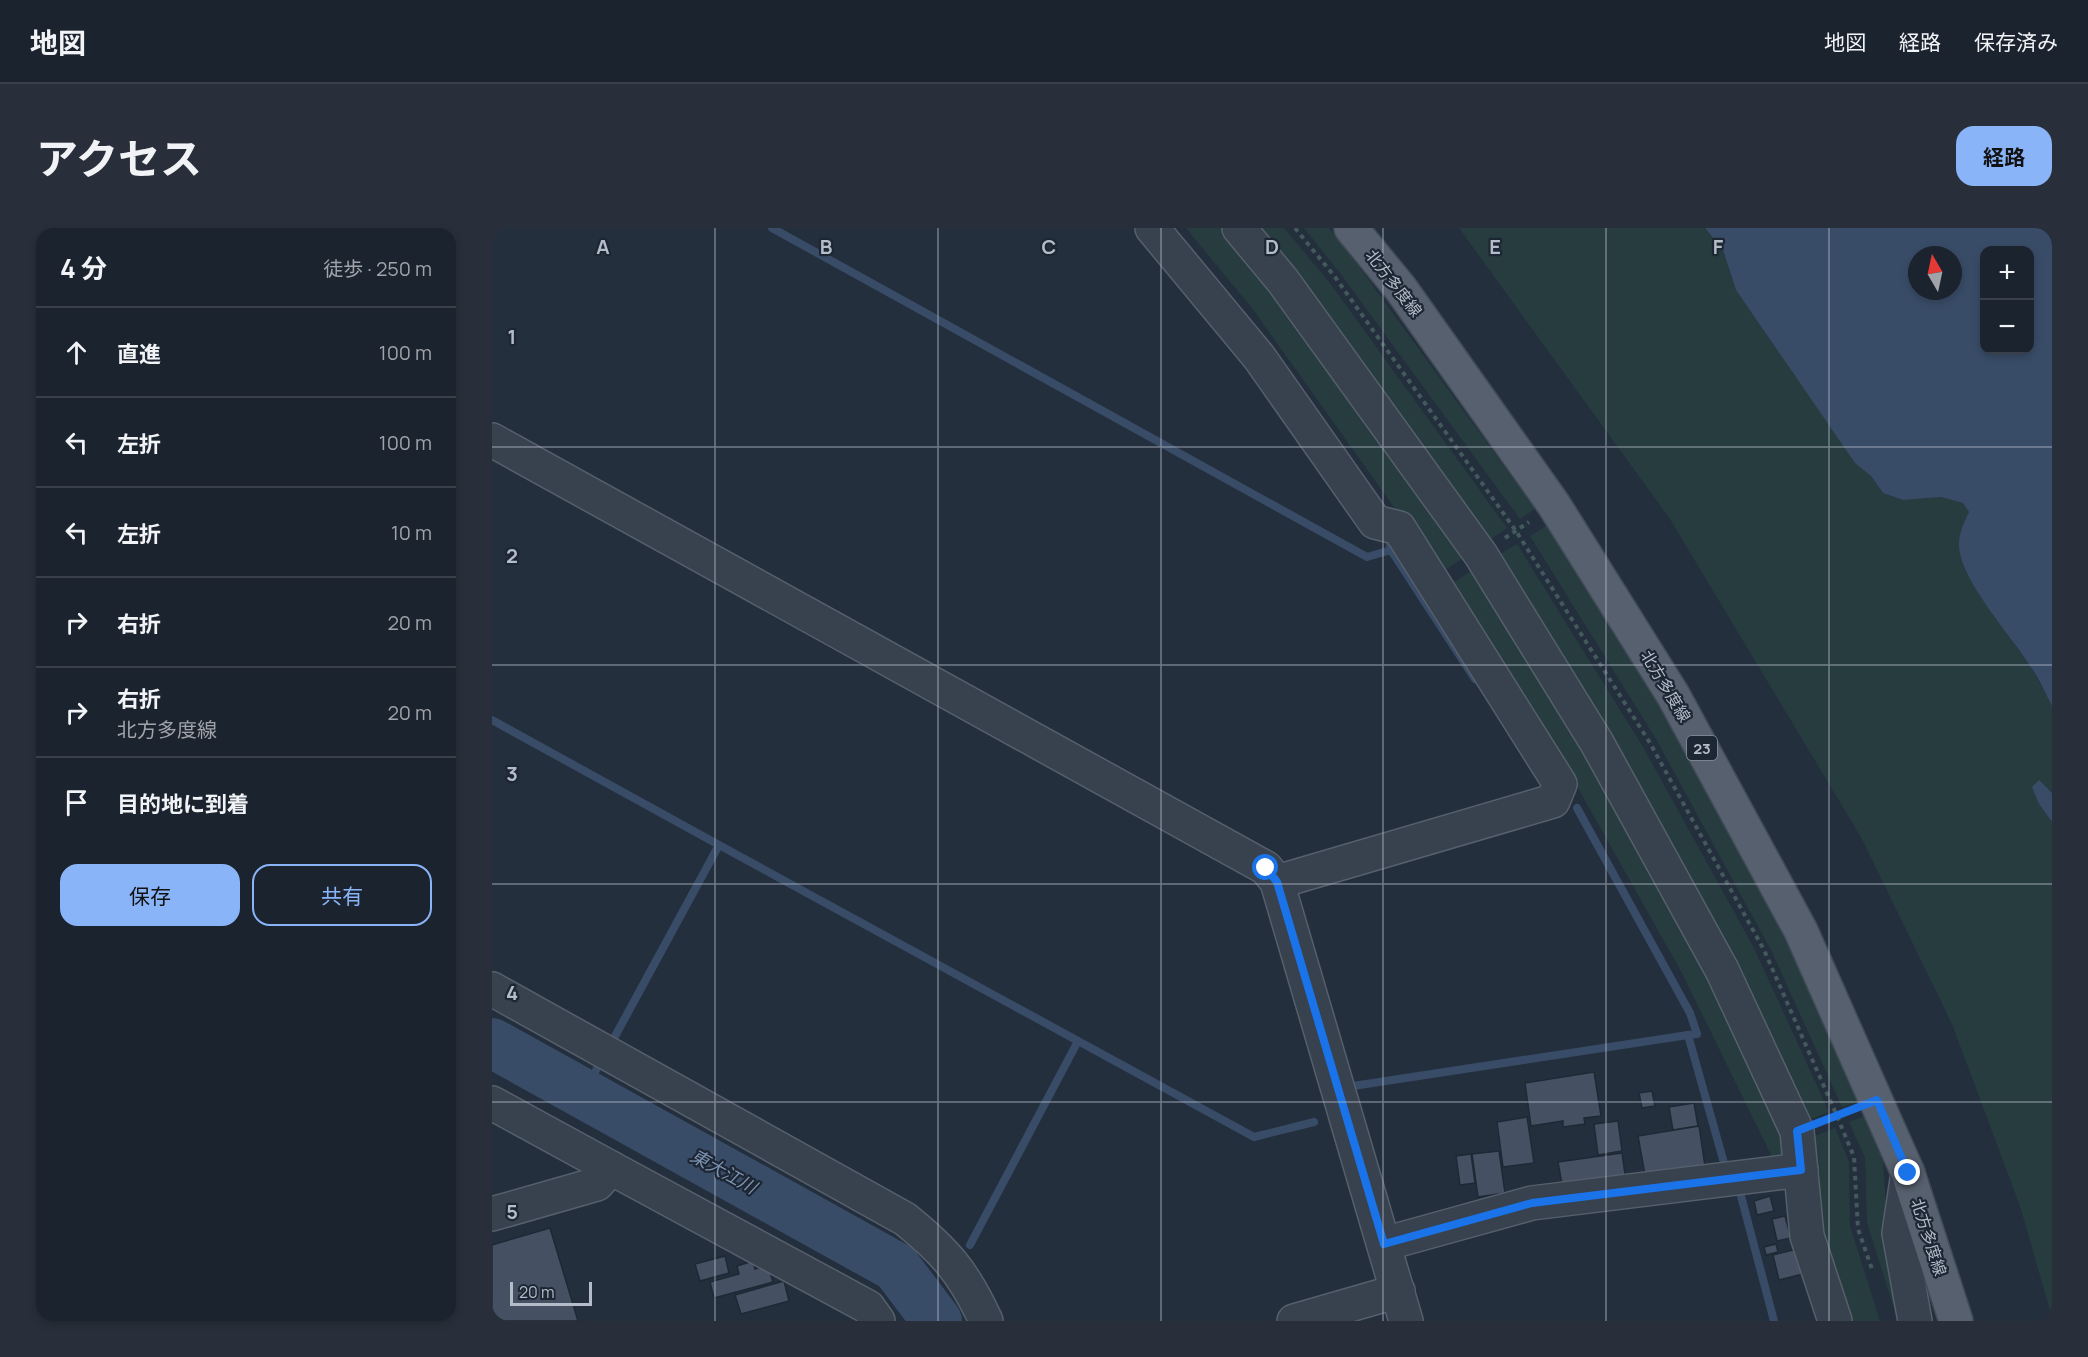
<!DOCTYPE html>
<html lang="ja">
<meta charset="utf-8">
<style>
body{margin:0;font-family:Manrope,"Noto Sans JP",sans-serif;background:#282f3a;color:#f1f3f6}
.controls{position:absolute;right:18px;top:18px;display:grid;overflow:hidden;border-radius:12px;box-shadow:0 3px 9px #0003}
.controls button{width:54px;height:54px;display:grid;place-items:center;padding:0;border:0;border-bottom:2px solid #39404a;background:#1b232e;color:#f1f3f6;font:30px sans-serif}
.compass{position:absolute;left:1416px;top:18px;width:54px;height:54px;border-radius:50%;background:#1b232e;box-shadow:0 3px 9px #0003;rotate:351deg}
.scale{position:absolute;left:18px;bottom:15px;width:82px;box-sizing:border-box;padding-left:6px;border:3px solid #b4bcc9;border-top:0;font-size:16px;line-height:21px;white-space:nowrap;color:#b4bcc9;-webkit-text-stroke:4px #1d2633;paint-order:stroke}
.stop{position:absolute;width:18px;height:18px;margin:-14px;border:4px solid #1a73e8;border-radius:50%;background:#fff}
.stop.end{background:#1a73e8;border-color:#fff;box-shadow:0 2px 6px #0008}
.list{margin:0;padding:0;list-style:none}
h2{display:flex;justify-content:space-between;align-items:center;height:78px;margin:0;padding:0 24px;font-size:26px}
h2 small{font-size:20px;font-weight:400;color:#a0a4aa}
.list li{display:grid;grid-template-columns:39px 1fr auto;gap:18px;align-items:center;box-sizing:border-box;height:90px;padding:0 24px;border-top:2px solid #39404a}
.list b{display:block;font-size:22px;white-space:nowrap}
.list p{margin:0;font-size:20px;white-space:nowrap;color:#a0a4aa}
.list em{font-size:20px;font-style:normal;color:#a0a4aa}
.actions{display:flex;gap:12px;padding:18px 24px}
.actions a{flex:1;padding:14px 0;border:2px solid #8ab4f8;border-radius:18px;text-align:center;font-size:21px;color:#8ab4f8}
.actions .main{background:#8ab4f8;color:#111}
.icon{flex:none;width:33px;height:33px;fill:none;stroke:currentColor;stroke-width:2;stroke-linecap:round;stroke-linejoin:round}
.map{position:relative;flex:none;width:1560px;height:1093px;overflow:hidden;border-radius:18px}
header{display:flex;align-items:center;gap:36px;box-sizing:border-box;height:84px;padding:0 30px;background:#1b232e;border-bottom:2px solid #39404a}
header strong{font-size:28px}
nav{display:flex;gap:33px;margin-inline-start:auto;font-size:21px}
.intro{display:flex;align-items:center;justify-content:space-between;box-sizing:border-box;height:144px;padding:0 36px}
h1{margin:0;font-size:42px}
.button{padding:15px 27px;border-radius:18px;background:#8ab4f8;color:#111;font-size:21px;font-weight:700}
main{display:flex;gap:36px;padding:0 36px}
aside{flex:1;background:#1b232e;border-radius:18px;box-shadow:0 3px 9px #0003}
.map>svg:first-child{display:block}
.green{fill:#263c3f}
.water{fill:#394c67;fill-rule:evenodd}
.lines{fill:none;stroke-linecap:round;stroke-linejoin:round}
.stream{stroke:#394c67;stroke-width:8}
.river{stroke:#394c67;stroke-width:50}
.building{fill:#455162;stroke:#1f2835;stroke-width:1.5}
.minor-casing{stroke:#565f6c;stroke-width:36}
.major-casing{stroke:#414a57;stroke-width:36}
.path{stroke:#44595c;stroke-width:4;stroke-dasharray:4.5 4.5;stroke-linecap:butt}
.minor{stroke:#38414e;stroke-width:33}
.major{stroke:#56606e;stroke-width:33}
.route{stroke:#1a73e8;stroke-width:8}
.grid{fill:none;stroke:#b4bcc9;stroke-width:1.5;stroke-opacity:0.55}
.labels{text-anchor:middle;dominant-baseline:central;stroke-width:4.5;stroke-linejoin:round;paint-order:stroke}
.shield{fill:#1d2633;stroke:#878f9c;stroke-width:1.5}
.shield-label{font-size:15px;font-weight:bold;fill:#b4bcc9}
.street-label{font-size:16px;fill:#b4bcc9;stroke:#1d2633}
.water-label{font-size:18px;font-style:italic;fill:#7c92b1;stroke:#1d2633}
.grid-label{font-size:20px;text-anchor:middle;font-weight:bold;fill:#b4bcc9;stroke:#1d2633;stroke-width:4.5;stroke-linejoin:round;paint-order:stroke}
</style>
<header>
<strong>地図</strong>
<nav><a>地図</a><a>経路</a><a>保存済み</a></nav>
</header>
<div class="intro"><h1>アクセス</h1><a class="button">経路</a></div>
<main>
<aside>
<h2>4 分<small>徒歩 · 250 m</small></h2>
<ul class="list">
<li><svg class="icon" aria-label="ahead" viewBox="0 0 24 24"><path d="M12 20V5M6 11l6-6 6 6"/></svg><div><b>直進</b></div><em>100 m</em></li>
<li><svg class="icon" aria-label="left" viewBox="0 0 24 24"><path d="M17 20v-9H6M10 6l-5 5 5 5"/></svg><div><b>左折</b></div><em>100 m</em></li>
<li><svg class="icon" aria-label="left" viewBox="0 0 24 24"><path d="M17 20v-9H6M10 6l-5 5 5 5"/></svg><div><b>左折</b></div><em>10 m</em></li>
<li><svg class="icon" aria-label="right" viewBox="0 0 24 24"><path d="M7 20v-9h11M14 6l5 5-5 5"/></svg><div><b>右折</b></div><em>20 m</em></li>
<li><svg class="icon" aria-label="right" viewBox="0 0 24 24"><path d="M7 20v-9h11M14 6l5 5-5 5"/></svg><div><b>右折</b><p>北方多度線</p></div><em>20 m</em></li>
<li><svg class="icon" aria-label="arrive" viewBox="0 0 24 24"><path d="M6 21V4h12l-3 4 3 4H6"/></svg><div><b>目的地に到着</b></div></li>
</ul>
<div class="actions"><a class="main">保存</a><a>共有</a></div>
</aside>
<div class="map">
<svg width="1560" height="1093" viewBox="0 0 1560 1093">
<rect width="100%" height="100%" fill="#242f3e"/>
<g class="green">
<polygon points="694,0 736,0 977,326 949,345 760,80"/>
<polygon points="758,0 792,0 838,55 1015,300 991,317"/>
<polygon points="812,0 837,0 860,29 1043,281 1028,291 848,45"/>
<polygon points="967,0 1213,0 1231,22 1244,62 1363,234 1379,248 1391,265 1411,272 1449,269 1471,275 1477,284 1472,295 1473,341 1488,368 1539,439 1560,478 1560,565 1558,562 1547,576 1560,594 1560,1089 1528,978 1460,796 1369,609 1178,291"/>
<polygon points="1055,297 1178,495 1297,710 1370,872 1350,879 1280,724 1164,511 1038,308"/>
<polygon points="1025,316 1151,519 1262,720 1337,884 1311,894 1001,330"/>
<polygon points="986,339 1098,520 1294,896 1295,927 1283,935 1190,745 1068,528 957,357"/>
<polygon points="1376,887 1390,921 1395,991 1415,1093 1406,1093 1375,995 1373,930 1357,894"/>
<polygon points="1343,900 1357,934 1358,998 1388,1093 1356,1093 1328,1003 1327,938 1318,910"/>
</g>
<g class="water">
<path d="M1213,0H1560V478C1553,465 1547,450 1538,438C1519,407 1470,355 1467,319C1466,308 1472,294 1477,284L1471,275L1449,269L1411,272L1391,265L1379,248L1363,235L1244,62L1231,22ZM1492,22H1538V122H1492ZM1425,27H1461V63H1425Z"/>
<polygon points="1547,552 1560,565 1560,594 1547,576 1540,559"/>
</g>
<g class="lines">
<g class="stream">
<polyline points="280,0 875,329 899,322"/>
<polyline points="898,317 899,322 983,451"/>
<polyline points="0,492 227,617"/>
<polyline points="1085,580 1198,785 1205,806 1196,807 1234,942"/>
<polyline points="121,812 227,617 762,909 822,894"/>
<polyline points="861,858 1196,807"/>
<polyline points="91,865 107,837"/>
<polyline points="1249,968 1282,1093"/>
<polyline points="478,1017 586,813"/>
</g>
<polyline class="river" points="0,815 404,1039 445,1093"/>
</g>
<g class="building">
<polygon points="1102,844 1109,888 1092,890 1093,896 1071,899 1071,893 1039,898 1033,855"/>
<polygon points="1160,863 1163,878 1150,880 1147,865"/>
<polygon points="1202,875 1206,898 1181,902 1177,879"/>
<polygon points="1035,889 1042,935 1011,939 1005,894"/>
<polygon points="1126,893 1130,923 1106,927 1102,896"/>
<polygon points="1207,898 1213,938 1153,947 1146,908"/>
<polygon points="1007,923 1013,965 986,969 980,926"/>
<polygon points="1130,925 1134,953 1071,962 1066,934"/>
<polygon points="979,926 983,955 968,957 964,928"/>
<polygon points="1278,968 1282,983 1265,987 1262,973"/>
<polygon points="1293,988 1299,1010 1285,1013 1280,991"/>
<polygon points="58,1000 86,1093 0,1093 0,1017"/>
<polygon points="1284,1016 1286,1024 1274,1027 1272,1019"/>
<polygon points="1309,1020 1315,1045 1287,1052 1281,1027"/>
<polygon points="233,1028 237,1045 208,1053 203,1036"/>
<polygon points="261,1033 263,1041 276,1037 281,1054 222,1070 218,1054 247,1046 245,1038"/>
<polygon points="292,1053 297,1073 249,1086 243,1067"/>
</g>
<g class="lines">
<defs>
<g id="minor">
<polyline points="660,0 767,129 883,294 907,300 1068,556 1061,573 785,654"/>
<polyline points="747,0 791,53 989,327 1105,515 1230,742 1305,903 1315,1008 1343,1093"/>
<polyline points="0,212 774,640 785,654 914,1093"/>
<path d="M0,761L413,991C454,1024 472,1045 494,1093"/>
<polyline points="0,875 119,940 105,956 0,986"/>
<polyline points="119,940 376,1079 386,1093"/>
<polyline points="1416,945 1407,1005 1423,1093"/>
<polyline points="892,1016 1040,975 1309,942"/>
<polyline points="802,1093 906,1063"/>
</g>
<polyline id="major" points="859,0 909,61 1062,277 1181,467 1309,703 1416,945 1464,1093"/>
</defs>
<use href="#minor" class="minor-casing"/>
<use href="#major" class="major-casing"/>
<g class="path">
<polyline points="803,0 843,49 1024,303 1158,515 1272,722 1345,888 1362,929 1366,1001 1381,1044"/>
<polyline points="1013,310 1037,294"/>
<polyline points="1331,893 1358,883"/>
</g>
<use href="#minor" class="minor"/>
<use href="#major" class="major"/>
</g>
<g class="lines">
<polyline class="route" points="774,640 785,654 892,1016 1040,975 1309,942 1305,903 1385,872 1416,945"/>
</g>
<path class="grid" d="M223,0V1093M446,0V1093M669,0V1093M891,0V1093M1114,0V1093M1337,0V1093M0,219H1560M0,437H1560M0,656H1560M0,874H1560"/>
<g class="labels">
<rect class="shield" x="1195" y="508" width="30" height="24" rx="4.5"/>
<g class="shield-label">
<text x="1210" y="520">23</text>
</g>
<g class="street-label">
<text transform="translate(902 55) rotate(52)">北方多度線</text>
<text transform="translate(1174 458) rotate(59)">北方多度線</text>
<text transform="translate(1437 1009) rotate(72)">北方多度線</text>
</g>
<g class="water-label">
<text transform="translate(232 943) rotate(29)">東大江川</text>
</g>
</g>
<g class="grid-label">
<text x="111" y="26">A</text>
<text x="334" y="26">B</text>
<text x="557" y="26">C</text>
<text x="780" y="26">D</text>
<text x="1003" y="26">E</text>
<text x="1226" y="26">F</text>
<text x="20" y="116">1</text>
<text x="20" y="335">2</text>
<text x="20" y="553">3</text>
<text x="20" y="772">4</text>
<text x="20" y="991">5</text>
</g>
</svg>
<div class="controls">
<button>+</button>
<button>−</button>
</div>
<svg class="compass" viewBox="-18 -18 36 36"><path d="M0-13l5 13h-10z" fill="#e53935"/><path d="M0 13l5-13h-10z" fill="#a0a4aa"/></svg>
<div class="scale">20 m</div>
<div class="stop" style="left:774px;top:640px"></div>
<div class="stop end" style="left:1416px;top:945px"></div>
</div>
</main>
